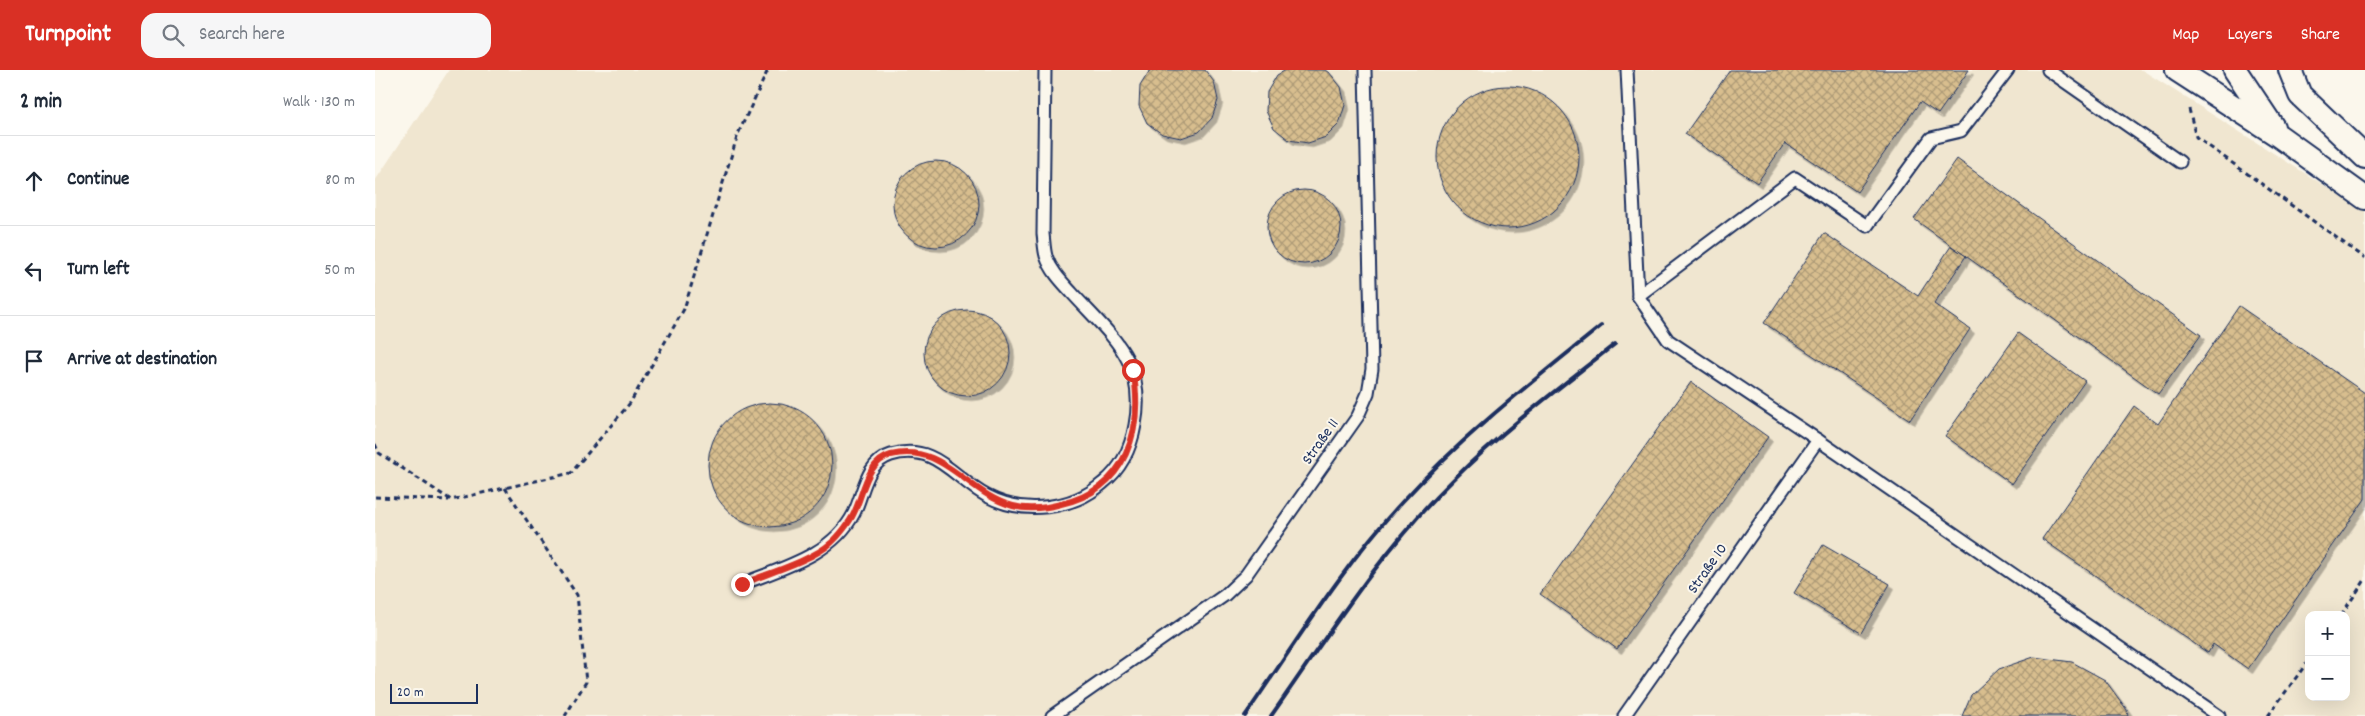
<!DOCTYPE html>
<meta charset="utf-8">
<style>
body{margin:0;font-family:Dekko,sans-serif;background:#f6f6f7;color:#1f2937}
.controls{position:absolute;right:15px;bottom:15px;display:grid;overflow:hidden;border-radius:10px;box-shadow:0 5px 20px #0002}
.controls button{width:45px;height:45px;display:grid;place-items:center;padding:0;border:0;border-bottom:1px solid #e0e1e3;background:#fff;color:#1f2937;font:25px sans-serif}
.scale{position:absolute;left:15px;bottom:12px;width:88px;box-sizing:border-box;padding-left:5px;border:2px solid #1b2f5e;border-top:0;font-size:14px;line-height:18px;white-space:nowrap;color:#1b2f5e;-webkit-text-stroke:4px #fbf7ec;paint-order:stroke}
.stop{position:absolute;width:15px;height:15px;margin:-11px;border:4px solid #d93025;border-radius:50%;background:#fff}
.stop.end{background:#d93025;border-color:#fff;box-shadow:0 1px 5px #0008}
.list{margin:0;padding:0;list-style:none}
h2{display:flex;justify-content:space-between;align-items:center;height:65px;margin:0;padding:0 20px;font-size:21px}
h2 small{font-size:16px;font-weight:400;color:#747a83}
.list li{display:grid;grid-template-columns:32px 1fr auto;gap:15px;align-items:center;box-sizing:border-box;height:90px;padding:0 20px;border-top:1px solid #e0e1e3}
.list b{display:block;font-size:19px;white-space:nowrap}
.list em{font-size:16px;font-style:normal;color:#747a83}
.icon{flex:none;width:28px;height:28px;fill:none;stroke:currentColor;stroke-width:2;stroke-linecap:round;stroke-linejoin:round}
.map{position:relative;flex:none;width:1990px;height:646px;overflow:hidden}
header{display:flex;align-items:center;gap:30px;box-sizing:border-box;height:70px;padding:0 25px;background:#d93025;color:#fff}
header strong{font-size:24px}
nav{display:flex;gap:28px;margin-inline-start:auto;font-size:18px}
.search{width:350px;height:45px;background:#f6f6f7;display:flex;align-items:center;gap:12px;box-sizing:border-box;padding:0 18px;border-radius:15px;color:#747a83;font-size:19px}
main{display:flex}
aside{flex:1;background:#fff}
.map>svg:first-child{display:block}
.built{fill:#f0e6d0;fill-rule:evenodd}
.building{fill:url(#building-cross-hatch);stroke:#1b2f5e;filter:url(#shadow)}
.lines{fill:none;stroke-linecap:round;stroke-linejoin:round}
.lane-casing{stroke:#1b2f5e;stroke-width:15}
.street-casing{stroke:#1b2f5e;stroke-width:26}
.path{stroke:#1b2f5e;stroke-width:3;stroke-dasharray:5 4;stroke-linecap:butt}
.lane{stroke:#fbf7ec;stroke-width:11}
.street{stroke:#fbf7ec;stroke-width:22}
.rail{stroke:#1b2f5e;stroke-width:4}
.route{stroke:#d93025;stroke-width:6}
.labels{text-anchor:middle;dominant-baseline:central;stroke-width:4;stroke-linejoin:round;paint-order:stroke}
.street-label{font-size:16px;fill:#1b2f5e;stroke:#fbf7ec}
</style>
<header>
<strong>Turnpoint</strong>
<div class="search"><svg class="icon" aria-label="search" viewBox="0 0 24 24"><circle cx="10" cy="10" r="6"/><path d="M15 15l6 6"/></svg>Search here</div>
<nav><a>Map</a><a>Layers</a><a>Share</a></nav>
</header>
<main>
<aside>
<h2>2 min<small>Walk · 130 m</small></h2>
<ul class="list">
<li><svg class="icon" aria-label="ahead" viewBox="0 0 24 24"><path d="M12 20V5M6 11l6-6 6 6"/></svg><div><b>Continue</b></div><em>80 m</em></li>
<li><svg class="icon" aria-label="left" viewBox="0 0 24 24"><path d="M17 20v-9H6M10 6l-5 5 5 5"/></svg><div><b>Turn left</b></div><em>50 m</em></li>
<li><svg class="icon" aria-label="arrive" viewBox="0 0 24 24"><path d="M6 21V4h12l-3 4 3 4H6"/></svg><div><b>Arrive at destination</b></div></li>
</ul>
</aside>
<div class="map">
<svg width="1990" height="646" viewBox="0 0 1990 646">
<defs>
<pattern id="building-cross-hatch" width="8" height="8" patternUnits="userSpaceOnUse" patternTransform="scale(1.25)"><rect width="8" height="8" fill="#d8be8e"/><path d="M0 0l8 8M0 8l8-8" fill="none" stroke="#ae9b77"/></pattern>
<filter id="shadow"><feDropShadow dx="4.5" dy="4.5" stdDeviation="0" flood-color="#0004"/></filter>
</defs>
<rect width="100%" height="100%" fill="#fbf7ec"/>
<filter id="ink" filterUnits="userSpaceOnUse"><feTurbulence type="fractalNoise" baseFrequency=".02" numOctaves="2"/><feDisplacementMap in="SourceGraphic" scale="10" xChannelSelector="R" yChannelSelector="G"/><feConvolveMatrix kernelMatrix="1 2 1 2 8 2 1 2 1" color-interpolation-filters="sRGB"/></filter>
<g filter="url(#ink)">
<path class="built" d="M74,0H1767L1988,140L1990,138V646H0V111ZM1934,545H1971V627H1934Z"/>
<g class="building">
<polygon points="775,0 830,0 839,12 843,30 837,48 824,62 806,68 787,64 772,53 764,36 765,16"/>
<polygon points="911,0 949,0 954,2 966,17 970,35 964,54 951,67 933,73 914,70 899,58 891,41 892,22 902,5"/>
<polygon points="1355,0 1594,0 1563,44 1545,32 1482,122 1410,73 1382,113 1310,64"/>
<circle cx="1133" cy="87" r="71"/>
<polygon points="1582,89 1826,265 1783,324 1539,149"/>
<circle cx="561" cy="134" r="43"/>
<circle cx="929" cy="157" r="37"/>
<polygon points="1449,163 1543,226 1576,176 1591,186 1559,234 1595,259 1535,350 1389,253"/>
<polygon points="1864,236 1990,323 1990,429 1873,599 1838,574 1833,583 1667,469 1759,336 1783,354"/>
<circle cx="592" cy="283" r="43"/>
<polygon points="1643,263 1710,311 1637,414 1570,366"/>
<polygon points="1316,312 1393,367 1242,579 1165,524"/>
<circle cx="395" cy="395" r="62"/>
<polygon points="1448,475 1515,514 1486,563 1419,523"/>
<polygon points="1659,587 1697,592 1730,610 1752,640 1753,646 1587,646 1596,625 1624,599"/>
</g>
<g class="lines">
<defs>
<g id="lane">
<polyline points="1252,0 1263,226 1293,270 1443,370 1844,646"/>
<polyline points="1673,0 1805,92"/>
<polyline points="1263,226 1420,108 1492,156 1556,68 1586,61 1633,0"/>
<path d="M367,514C407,498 458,485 479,443C489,423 490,393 516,385C561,372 579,409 612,426C648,445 697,440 728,413C747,398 756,378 760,355C772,291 736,266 697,223C687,212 676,201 671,186C669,179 669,171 668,164L670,0"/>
<polyline points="677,646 850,525 871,505 983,346 993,323 997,299 990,0"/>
<polyline points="1249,646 1443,370"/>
</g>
<g id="street">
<polyline points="1802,0 1904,66 1990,128"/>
<polyline points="1860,0 1898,57"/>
<polyline points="1915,0 1925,25 1990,87"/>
</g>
</defs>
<use href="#lane" class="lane-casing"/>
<use href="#street" class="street-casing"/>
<g class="path">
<polyline points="1814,39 1821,67 1990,188"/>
<polyline points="0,374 4,383 76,430 196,403 255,333 309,239 363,64 393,0"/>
<polyline points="130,418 202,525 211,612 190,646"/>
<polyline points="0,427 74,430"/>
<polyline points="1966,545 1990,510"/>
<polyline points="1893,646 1934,590"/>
</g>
<use href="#lane" class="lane"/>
<use href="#street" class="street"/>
<g class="rail">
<path d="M870,646C920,574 967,497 1027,432C1087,366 1157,312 1226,256"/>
<path d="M896,646C953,565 1007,479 1078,410C1128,360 1185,317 1240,274"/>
</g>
</g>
</g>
<g class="lines" filter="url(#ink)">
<path class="route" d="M367,514C391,504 438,490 456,473C464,466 475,452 479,443C489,423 491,392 516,385C568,372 592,424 638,436C653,440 671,438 686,434C752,419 769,360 758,300"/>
</g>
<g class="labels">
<g class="street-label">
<text transform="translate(946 372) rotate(-55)">Straße 11</text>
<text transform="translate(1333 499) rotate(-55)">Straße 10</text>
</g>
</g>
</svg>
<div class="controls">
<button>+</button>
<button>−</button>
</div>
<div class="scale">20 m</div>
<div class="stop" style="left:758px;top:300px"></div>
<div class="stop end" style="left:367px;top:514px"></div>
</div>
</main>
